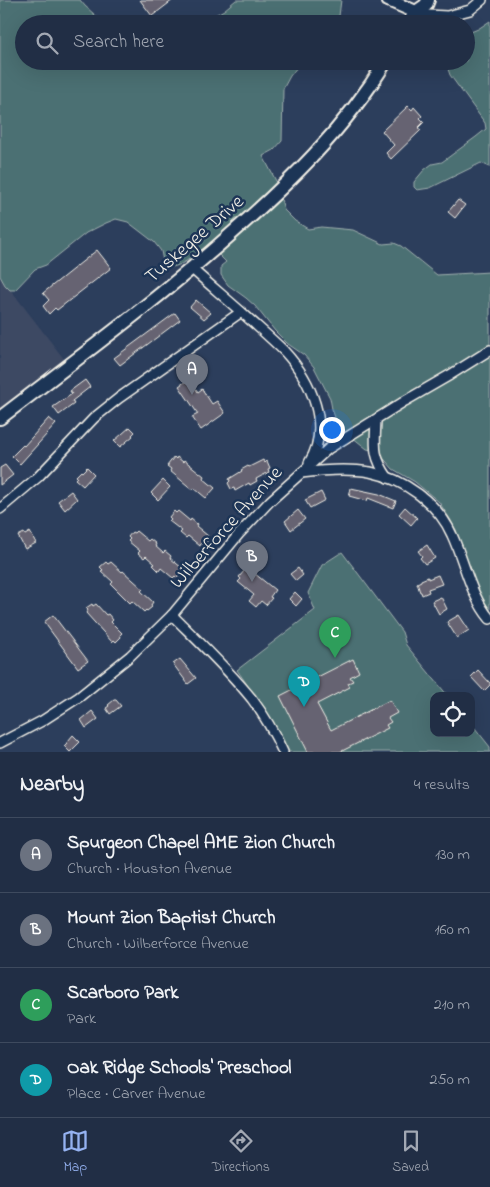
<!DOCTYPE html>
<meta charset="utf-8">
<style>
body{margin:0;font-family:"Indie Flower",sans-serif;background:#29364c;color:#f1f3f6}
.controls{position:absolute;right:15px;bottom:15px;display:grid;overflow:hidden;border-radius:10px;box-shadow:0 5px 20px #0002}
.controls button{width:45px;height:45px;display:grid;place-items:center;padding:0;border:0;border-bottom:1px solid #3e4a5e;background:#212e45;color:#f1f3f6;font:25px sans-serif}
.you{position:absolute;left:331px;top:429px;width:18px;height:18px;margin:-12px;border:4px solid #fff;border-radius:50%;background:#1a73e8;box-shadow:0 0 0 8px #1a73e833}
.badge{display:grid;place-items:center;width:32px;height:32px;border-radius:50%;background:#95b2f1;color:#fff;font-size:16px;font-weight:700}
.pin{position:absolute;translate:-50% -41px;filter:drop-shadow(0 1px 2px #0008)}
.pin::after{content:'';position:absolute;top:26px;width:18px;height:15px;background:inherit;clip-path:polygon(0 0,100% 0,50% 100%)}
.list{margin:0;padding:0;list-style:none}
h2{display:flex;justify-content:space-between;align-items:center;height:65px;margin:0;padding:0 20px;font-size:21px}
h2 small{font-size:16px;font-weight:400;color:#a2a8b3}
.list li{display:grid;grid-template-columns:32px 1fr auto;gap:15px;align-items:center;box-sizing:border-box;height:75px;padding:0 20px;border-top:1px solid #3e4a5e}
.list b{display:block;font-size:19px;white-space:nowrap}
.list p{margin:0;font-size:16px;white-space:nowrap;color:#a2a8b3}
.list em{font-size:16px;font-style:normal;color:#a2a8b3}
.icon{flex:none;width:28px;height:28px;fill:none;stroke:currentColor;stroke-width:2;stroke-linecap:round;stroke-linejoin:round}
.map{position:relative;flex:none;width:490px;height:752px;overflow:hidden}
.search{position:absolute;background:#212e45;box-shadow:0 5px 20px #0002;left:15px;right:15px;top:15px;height:55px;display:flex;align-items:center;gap:12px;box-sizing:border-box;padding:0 18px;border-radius:28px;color:#a2a8b3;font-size:19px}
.sheet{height:365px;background:#212e45}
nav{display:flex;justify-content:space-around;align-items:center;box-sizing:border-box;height:70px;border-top:1px solid #3e4a5e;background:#212e45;font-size:14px;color:#a2a8b3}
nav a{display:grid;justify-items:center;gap:2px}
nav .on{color:#95b2f1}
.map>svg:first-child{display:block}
.built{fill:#3d4963}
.green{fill:#4b7073;stroke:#a0b0ae}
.building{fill:#666372;stroke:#f4f1e8}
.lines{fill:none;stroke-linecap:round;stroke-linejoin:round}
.street-casing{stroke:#f4f1e8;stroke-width:12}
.secondary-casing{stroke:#f4f1e8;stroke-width:16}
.street{stroke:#1d3557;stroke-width:9}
.secondary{stroke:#1d3557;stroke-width:12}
.labels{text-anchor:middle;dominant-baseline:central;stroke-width:5;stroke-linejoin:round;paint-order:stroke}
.street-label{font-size:20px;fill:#f4f1e8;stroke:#1d3557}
</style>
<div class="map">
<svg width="490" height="752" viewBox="0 0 490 752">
<rect width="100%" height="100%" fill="#2c3e5c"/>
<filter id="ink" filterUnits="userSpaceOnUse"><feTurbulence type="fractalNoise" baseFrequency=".02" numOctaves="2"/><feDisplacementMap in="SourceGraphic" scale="10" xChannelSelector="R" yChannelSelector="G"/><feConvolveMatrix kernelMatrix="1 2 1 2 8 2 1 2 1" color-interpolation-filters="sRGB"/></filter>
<g filter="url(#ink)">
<polygon class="built" points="0,276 64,359 0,408"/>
<g class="green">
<path d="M0,0H80L85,6L105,24H24V61H302L290,76L283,89L282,141L274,150L263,156L276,181L284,210L295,221L308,229L321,227L353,230L383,244L394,243L401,246L437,275L490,272V612L484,603L475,584L456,530L450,519L439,502L415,482L393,469L377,451L367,449L342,429L337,423L332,409L330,398L314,367L304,355L288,344L275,331L255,306L246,298L228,285L221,275V266L226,262L209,245C197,252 178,272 164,266L161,251L154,242L128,222L116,219L106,223L86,233L46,265L35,269L15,290H10L5,285L0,276Z"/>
<polygon points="236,0 341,0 338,24 199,24 224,10"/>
<polygon points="490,21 490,167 481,163 430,188 417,190 414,187 414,182 424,170 432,164 442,162 476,137 486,129 485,123 450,75 448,69 449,61 466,61 466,34 478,29"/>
<polygon points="342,552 402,632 406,645 448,696 434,696 434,733 471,733 471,723 490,747 490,752 287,752 273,722 237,670 315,610 308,593 322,565"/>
</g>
<g class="building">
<polygon points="140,0 173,0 152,16"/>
<polygon points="408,106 412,110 414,107 422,116 420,118 424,122 418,128 421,130 391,159 386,153 394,145 382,131"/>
<polygon points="458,200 465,205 455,218 448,212"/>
<polygon points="97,250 111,268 57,310 55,308 49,314 43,306 49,300 43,293"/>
<polygon points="196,300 211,313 204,319 190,307"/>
<polygon points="175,313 180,320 120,365 114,358"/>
<polygon points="189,379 198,392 202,389 212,404 217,401 225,413 201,430 192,417 198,414 179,386"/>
<polygon points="85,380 90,387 72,401 74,404 59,415 53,407 72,394 70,391"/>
<polygon points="49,418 56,424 20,464 12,456 23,445 24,446"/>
<polygon points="130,427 135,432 132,435 133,436 120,447 114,441"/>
<polygon points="174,457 176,459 177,457 183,462 184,460 204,476 203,478 215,488 206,498 194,488 193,490 170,471 171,469 167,466"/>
<polygon points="263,460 265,463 267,461 270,468 268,469 269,472 256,479 257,481 250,485 249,483 235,491 234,488 231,489 228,483 230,481 229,479 242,471 241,470 248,466 249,467"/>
<polygon points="5,465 13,475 0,485 0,468"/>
<polygon points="87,467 94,474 83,486 75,479 77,477 76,476 81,471 82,472"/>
<polygon points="163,480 170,487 158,500 151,493"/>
<polygon points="351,488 379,494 396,501 393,508 368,498 367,501 349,496"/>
<polygon points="71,491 77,499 65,510 58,501"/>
<polygon points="321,492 325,500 310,508 305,500"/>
<polygon points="405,507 417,518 411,525 399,514"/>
<polygon points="298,510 305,519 291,530 285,521"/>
<polygon points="174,511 176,513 178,511 190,521 191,519 197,524 196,526 208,536 206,538 208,540 204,545 201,543 200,546 188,536 186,538 180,533 182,531 169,521 171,519 169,517"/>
<polygon points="136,531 148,541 150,539 156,544 155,546 163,553 165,551 171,556 170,558 182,568 180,571 181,572 177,578 175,576 173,578 161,568 159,571 153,565 155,564 146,556 144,558 138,553 140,551 128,541 130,539 128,537 132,532 134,533"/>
<polygon points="30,532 36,543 25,549 18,536 24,533 25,535"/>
<polygon points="427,545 435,558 425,564 420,558 422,556 418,551"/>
<polygon points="106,562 108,564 111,562 122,572 123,571 143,589 141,591 153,602 151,605 152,607 147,611 146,610 144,612 132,601 130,603 111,584 113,582 101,571 103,570 100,567"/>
<polygon points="298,568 303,575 296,581 290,574"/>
<polygon points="249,569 275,590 270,597 272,598 266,605 261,601 256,607 249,601 254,595 238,582 241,579 239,577 245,570 247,572"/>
<polygon points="438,575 442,584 428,589 429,592 422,595 421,592 420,592 417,583 421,581 421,580 428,577 428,579"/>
<polygon points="295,592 302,599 296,606 289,599"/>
<polygon points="441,597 447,609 439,614 432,601"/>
<polygon points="92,604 93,606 96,604 106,615 108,614 113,620 111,622 122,633 120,635 121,637 116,642 114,640 112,642 86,613 88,610 86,608"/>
<polygon points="53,615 88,661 78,668 44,622"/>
<polygon points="459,615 469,630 457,638 447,622"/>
<polygon points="180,659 196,678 188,684 173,664"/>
<polygon points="353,659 359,672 350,677 353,681 348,683 350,687 317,704 331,730 390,700 397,713 388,718 391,722 386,725 388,728 340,752 308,752 280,696"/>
<polygon points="478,670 490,683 490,685 484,691 471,677"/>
<polygon points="114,700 116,700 121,706 110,714 106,708 109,706 108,705"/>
<polygon points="92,711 98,719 86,728 81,720"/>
<polygon points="73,735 80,742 70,752 64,746 67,743 67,742 68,741"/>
</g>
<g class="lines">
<defs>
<g id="street">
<polyline points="416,12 428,15 447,16 470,10 482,0"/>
<path d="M192,269C210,285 229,301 247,317C259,328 272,339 284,351C311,380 332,426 309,463"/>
<path d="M376,420C375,446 372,455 388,478"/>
<path d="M301,473C324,470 347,468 370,472C404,479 438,503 452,535C465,563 470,595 490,619"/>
<polyline points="0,509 38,477 94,418 119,398 241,312"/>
<path d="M172,615C199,642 228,669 252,699C264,715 275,734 283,752"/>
<polyline points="0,743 42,721 79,697 130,656 172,615 239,534 270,501 328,449 405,401 450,375 490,350"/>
</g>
<g id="secondary">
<polyline points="388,0 416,12"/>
<polyline points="408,24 416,12 426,5 428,0"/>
<path d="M0,418C77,359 156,301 229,236C288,184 345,129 386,61"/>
</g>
</defs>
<use href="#street" class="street-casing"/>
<use href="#secondary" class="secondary-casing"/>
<use href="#street" class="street"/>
<use href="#secondary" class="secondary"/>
</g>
</g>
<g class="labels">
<g class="street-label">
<text transform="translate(195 240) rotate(-41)">Tuskegee Drive</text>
<text transform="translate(227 528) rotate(-48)">Wilberforce Avenue</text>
</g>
</g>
</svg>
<div class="controls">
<button><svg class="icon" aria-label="locate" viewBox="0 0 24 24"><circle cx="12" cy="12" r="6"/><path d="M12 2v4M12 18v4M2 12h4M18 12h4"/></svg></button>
</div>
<div class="you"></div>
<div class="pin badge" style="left:192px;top:395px;background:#6b7280">A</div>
<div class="pin badge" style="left:252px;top:582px;background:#6b7280">B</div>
<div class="pin badge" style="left:335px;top:658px;background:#2e9e5b">C</div>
<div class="pin badge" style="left:304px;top:707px;background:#0f9aa8">D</div>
<div class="search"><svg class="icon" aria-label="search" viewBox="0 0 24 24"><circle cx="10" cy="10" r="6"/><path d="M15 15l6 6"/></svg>Search here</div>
</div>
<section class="sheet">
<h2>Nearby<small>4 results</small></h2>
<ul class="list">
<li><span class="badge" style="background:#6b7280">A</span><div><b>Spurgeon Chapel AME Zion Church</b><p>Church · Houston Avenue</p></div><em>130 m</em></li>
<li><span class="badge" style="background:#6b7280">B</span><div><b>Mount Zion Baptist Church</b><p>Church · Wilberforce Avenue</p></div><em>160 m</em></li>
<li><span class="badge" style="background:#2e9e5b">C</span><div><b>Scarboro Park</b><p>Park</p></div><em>210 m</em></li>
<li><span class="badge" style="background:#0f9aa8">D</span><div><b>Oak Ridge Schools' Preschool</b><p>Place · Carver Avenue</p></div><em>250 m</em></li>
</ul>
</section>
<nav>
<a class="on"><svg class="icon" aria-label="map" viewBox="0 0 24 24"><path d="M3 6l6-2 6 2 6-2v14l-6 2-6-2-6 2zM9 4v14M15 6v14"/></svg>Map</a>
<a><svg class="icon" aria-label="directions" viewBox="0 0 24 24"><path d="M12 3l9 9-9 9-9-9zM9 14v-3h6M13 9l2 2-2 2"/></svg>Directions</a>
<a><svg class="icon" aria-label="saved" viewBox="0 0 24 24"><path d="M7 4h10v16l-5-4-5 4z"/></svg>Saved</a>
</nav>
